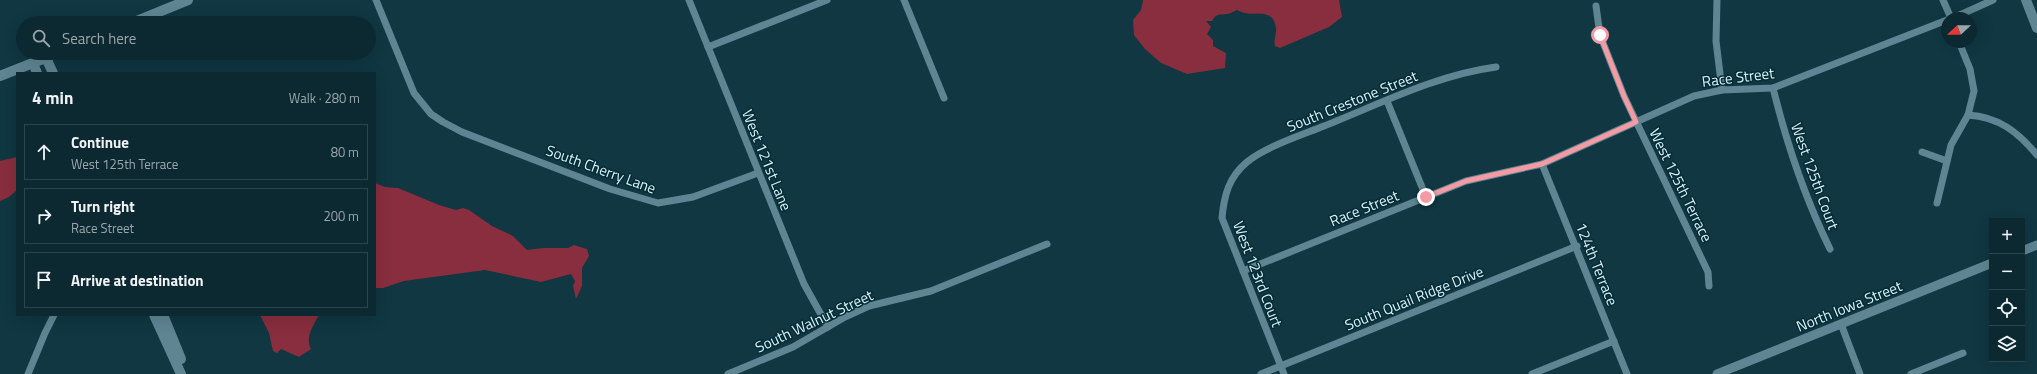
<!DOCTYPE html>
<meta charset="utf-8">
<style>
body{margin:0;font-family:"Titillium Web",sans-serif;background:#1a353e;color:#f1f3f6}
.controls{position:absolute;right:12px;bottom:12px;display:grid;overflow:hidden;border-radius:0px;box-shadow:0 4px 16px #0002}
.controls button{width:36px;height:36px;display:grid;place-items:center;padding:0;border:0;border-bottom:1px solid #2c454d;background:#0c2932;color:#f1f3f6;font:20px sans-serif}
.compass{position:absolute;left:1941px;top:12px;width:36px;height:36px;border-radius:50%;background:#0c2932;box-shadow:0 4px 16px #0002;rotate:248deg}
.stop{position:absolute;width:12px;height:12px;margin:-9px;border:3px solid #f49aa3;border-radius:50%;background:#fff}
.stop.end{background:#f49aa3;border-color:#fff;box-shadow:0 1px 4px #0008}
.list{margin:0;padding:0;list-style:none}
h2{display:flex;justify-content:space-between;align-items:center;height:52px;margin:0;padding:0 16px;font-size:17px}
h2 small{font-size:13px;font-weight:400;color:#9aa6ac}
.list li{display:grid;grid-template-columns:26px 1fr auto;gap:12px;align-items:center;box-sizing:border-box;height:56px;margin:0 8px 8px;padding:0 8px;border:1px solid #2c454d;border-radius:0px}
.list b{display:block;font-size:15px;white-space:nowrap}
.list p{margin:0;font-size:13px;white-space:nowrap;color:#9aa6ac}
.list em{font-size:13px;font-style:normal;color:#9aa6ac}
.icon{flex:none;width:22px;height:22px;fill:none;stroke:currentColor;stroke-width:2;stroke-linecap:round;stroke-linejoin:round}
.map{position:relative;flex:none;width:2037px;height:374px;overflow:hidden}
.search{position:absolute;background:#0c2932;box-shadow:0 4px 16px #0002;left:16px;top:16px;width:360px;height:44px;display:flex;align-items:center;gap:10px;box-sizing:border-box;padding:0 14px;border-radius:22px;color:#9aa6ac;font-size:15px}
.panel{position:absolute;background:#0c2932;box-shadow:0 4px 16px #0002;left:16px;top:72px;width:360px;height:244px;border-radius:0px}
.map>svg:first-child{display:block}
.water{fill:#882e3e}
.lines{fill:none;stroke-linecap:round;stroke-linejoin:round}
.minor{stroke:#5f8592;stroke-width:7}
.tertiary{stroke:#5f8592;stroke-width:9}
.secondary{stroke:#5f8592;stroke-width:10}
.route{stroke:#f49aa3;stroke-width:5}
.labels{text-anchor:middle;dominant-baseline:central;stroke-width:3;stroke-linejoin:round;paint-order:stroke}
.street-label{font-size:15px;fill:#dcf1f8;stroke:#042d37}
</style>
<div class="map">
<svg width="2037" height="374" viewBox="0 0 2037 374">
<rect width="100%" height="100%" fill="#103742"/>
<g class="water">
<path d="M1143,0H1339L1342,17L1329,27L1280,48L1275,46C1273,40 1277,34 1276,28C1273,8 1257,16 1246,13C1243,13 1240,11 1237,10C1234,11 1230,14 1227,14C1220,15 1216,13 1212,21H1206L1211,27L1207,34L1213,40V46L1226,53L1225,68L1187,74L1161,63L1145,49L1134,35L1133,20L1141,10Z"/>
<polygon points="17,157 17,190 9,197 0,201 0,161"/>
<polygon points="375,183 385,187 398,188 439,205 456,210 463,208 469,210 492,226 513,236 527,250 543,248 568,248 574,245 587,249 589,256 582,268 582,286 576,299 573,286 575,281 571,274 541,282 485,270 404,281 383,288 375,288"/>
<path d="M260,315H319C313,326 305,337 311,349L299,357L281,349L277,353L273,351L269,333Z"/>
</g>
<g class="lines">
<g class="minor">
<polyline points="376,0 414,93 431,114 443,122 462,132 610,189 658,203 693,197 758,173"/>
<polyline points="689,0 804,284 828,327"/>
<polyline points="904,0 944,98"/>
<polyline points="1717,0 1716,41 1722,90"/>
<polyline points="1943,0 1951,18"/>
<polyline points="1596,6 1600,35 1624,96 1708,272 1709,286"/>
<polyline points="1953,18 1993,0"/>
<polyline points="708,47 827,0"/>
<path d="M1773,88C1787,145 1804,196 1830,249"/>
<polyline points="1387,101 1426,197"/>
<path d="M1968,115C1999,117 2018,132 2037,155"/>
<polyline points="1922,152 1947,161"/>
<polyline points="1542,164 1627,374"/>
<polyline points="1937,203 1951,145 1968,115 1974,91 1970,69 1959,42"/>
<polyline points="1243,271 1466,181 1542,164 1694,96 1722,90 1773,88 1947,20"/>
<polyline points="1841,324 1860,374"/>
<polyline points="28,374 45,333 54,315"/>
<polyline points="728,374 793,347 845,317 869,306 931,291 1047,244"/>
<polyline points="1261,374 1577,246"/>
<path d="M1284,374L1222,218C1224,195 1229,177 1247,162C1265,147 1302,135 1324,126C1380,104 1436,75 1496,67"/>
<polyline points="1532,374 1614,341"/>
<polyline points="1911,374 1963,353"/>
</g>
<g class="tertiary">
<polyline points="2022,251 2037,245"/>
<polyline points="1717,374 1992,263"/>
</g>
<g class="secondary">
<polyline points="2026,0 2037,28"/>
<polyline points="132,23 188,0"/>
<polyline points="46,58 53,73"/>
<polyline points="33,63 37,73"/>
<polyline points="0,76 58,53"/>
<polyline points="154,315 181,374"/>
<polyline points="163,315 181,359"/>
</g>
</g>
<g class="lines">
<polyline class="route" points="1426,197 1466,181 1542,164 1636,122 1624,96 1600,35"/>
</g>
<g class="labels">
<g class="street-label">
<text transform="translate(1738 77) rotate(-7)">Race Street</text>
<text transform="translate(1352 101) rotate(-22)">South Crestone Street</text>
<text transform="translate(767 160) rotate(68)">West 121st Lane</text>
<text transform="translate(601 169) rotate(20)">South Cherry Lane</text>
<text transform="translate(1815 176) rotate(70)">West 125th Court</text>
<text transform="translate(1681 185) rotate(64)">West 125th Terrace</text>
<text transform="translate(1364 208) rotate(-22)">Race Street</text>
<text transform="translate(1597 264) rotate(68)">124th Terrace</text>
<text transform="translate(1258 274) rotate(69)">West 123rd Court</text>
<text transform="translate(1414 298) rotate(-22)">South Quail Ridge Drive</text>
<text transform="translate(1849 306) rotate(-22)">North Iowa Street</text>
<text transform="translate(814 321) rotate(-25)">South Walnut Street</text>
</g>
</g>
</svg>
<div class="controls">
<button>+</button>
<button>−</button>
<button><svg class="icon" aria-label="locate" viewBox="0 0 24 24"><circle cx="12" cy="12" r="6"/><path d="M12 2v4M12 18v4M2 12h4M18 12h4"/></svg></button>
<button><svg class="icon" aria-label="layers" viewBox="0 0 24 24"><path d="M12 4l9 5-9 5-9-5zM3 14l9 5 9-5"/></svg></button>
</div>
<svg class="compass" viewBox="-18 -18 36 36"><path d="M0-13l5 13h-10z" fill="#e53935"/><path d="M0 13l5-13h-10z" fill="#9aa6ac"/></svg>
<div class="stop" style="left:1600px;top:35px"></div>
<div class="stop end" style="left:1426px;top:197px"></div>
<div class="search"><svg class="icon" aria-label="search" viewBox="0 0 24 24"><circle cx="10" cy="10" r="6"/><path d="M15 15l6 6"/></svg>Search here</div>
<section class="panel">
<h2>4 min<small>Walk · 280 m</small></h2>
<ul class="list">
<li><svg class="icon" aria-label="ahead" viewBox="0 0 24 24"><path d="M12 20V5M6 11l6-6 6 6"/></svg><div><b>Continue</b><p>West 125th Terrace</p></div><em>80 m</em></li>
<li><svg class="icon" aria-label="right" viewBox="0 0 24 24"><path d="M7 20v-9h11M14 6l5 5-5 5"/></svg><div><b>Turn right</b><p>Race Street</p></div><em>200 m</em></li>
<li><svg class="icon" aria-label="arrive" viewBox="0 0 24 24"><path d="M6 21V4h12l-3 4 3 4H6"/></svg><div><b>Arrive at destination</b></div></li>
</ul>
</section>
</div>
